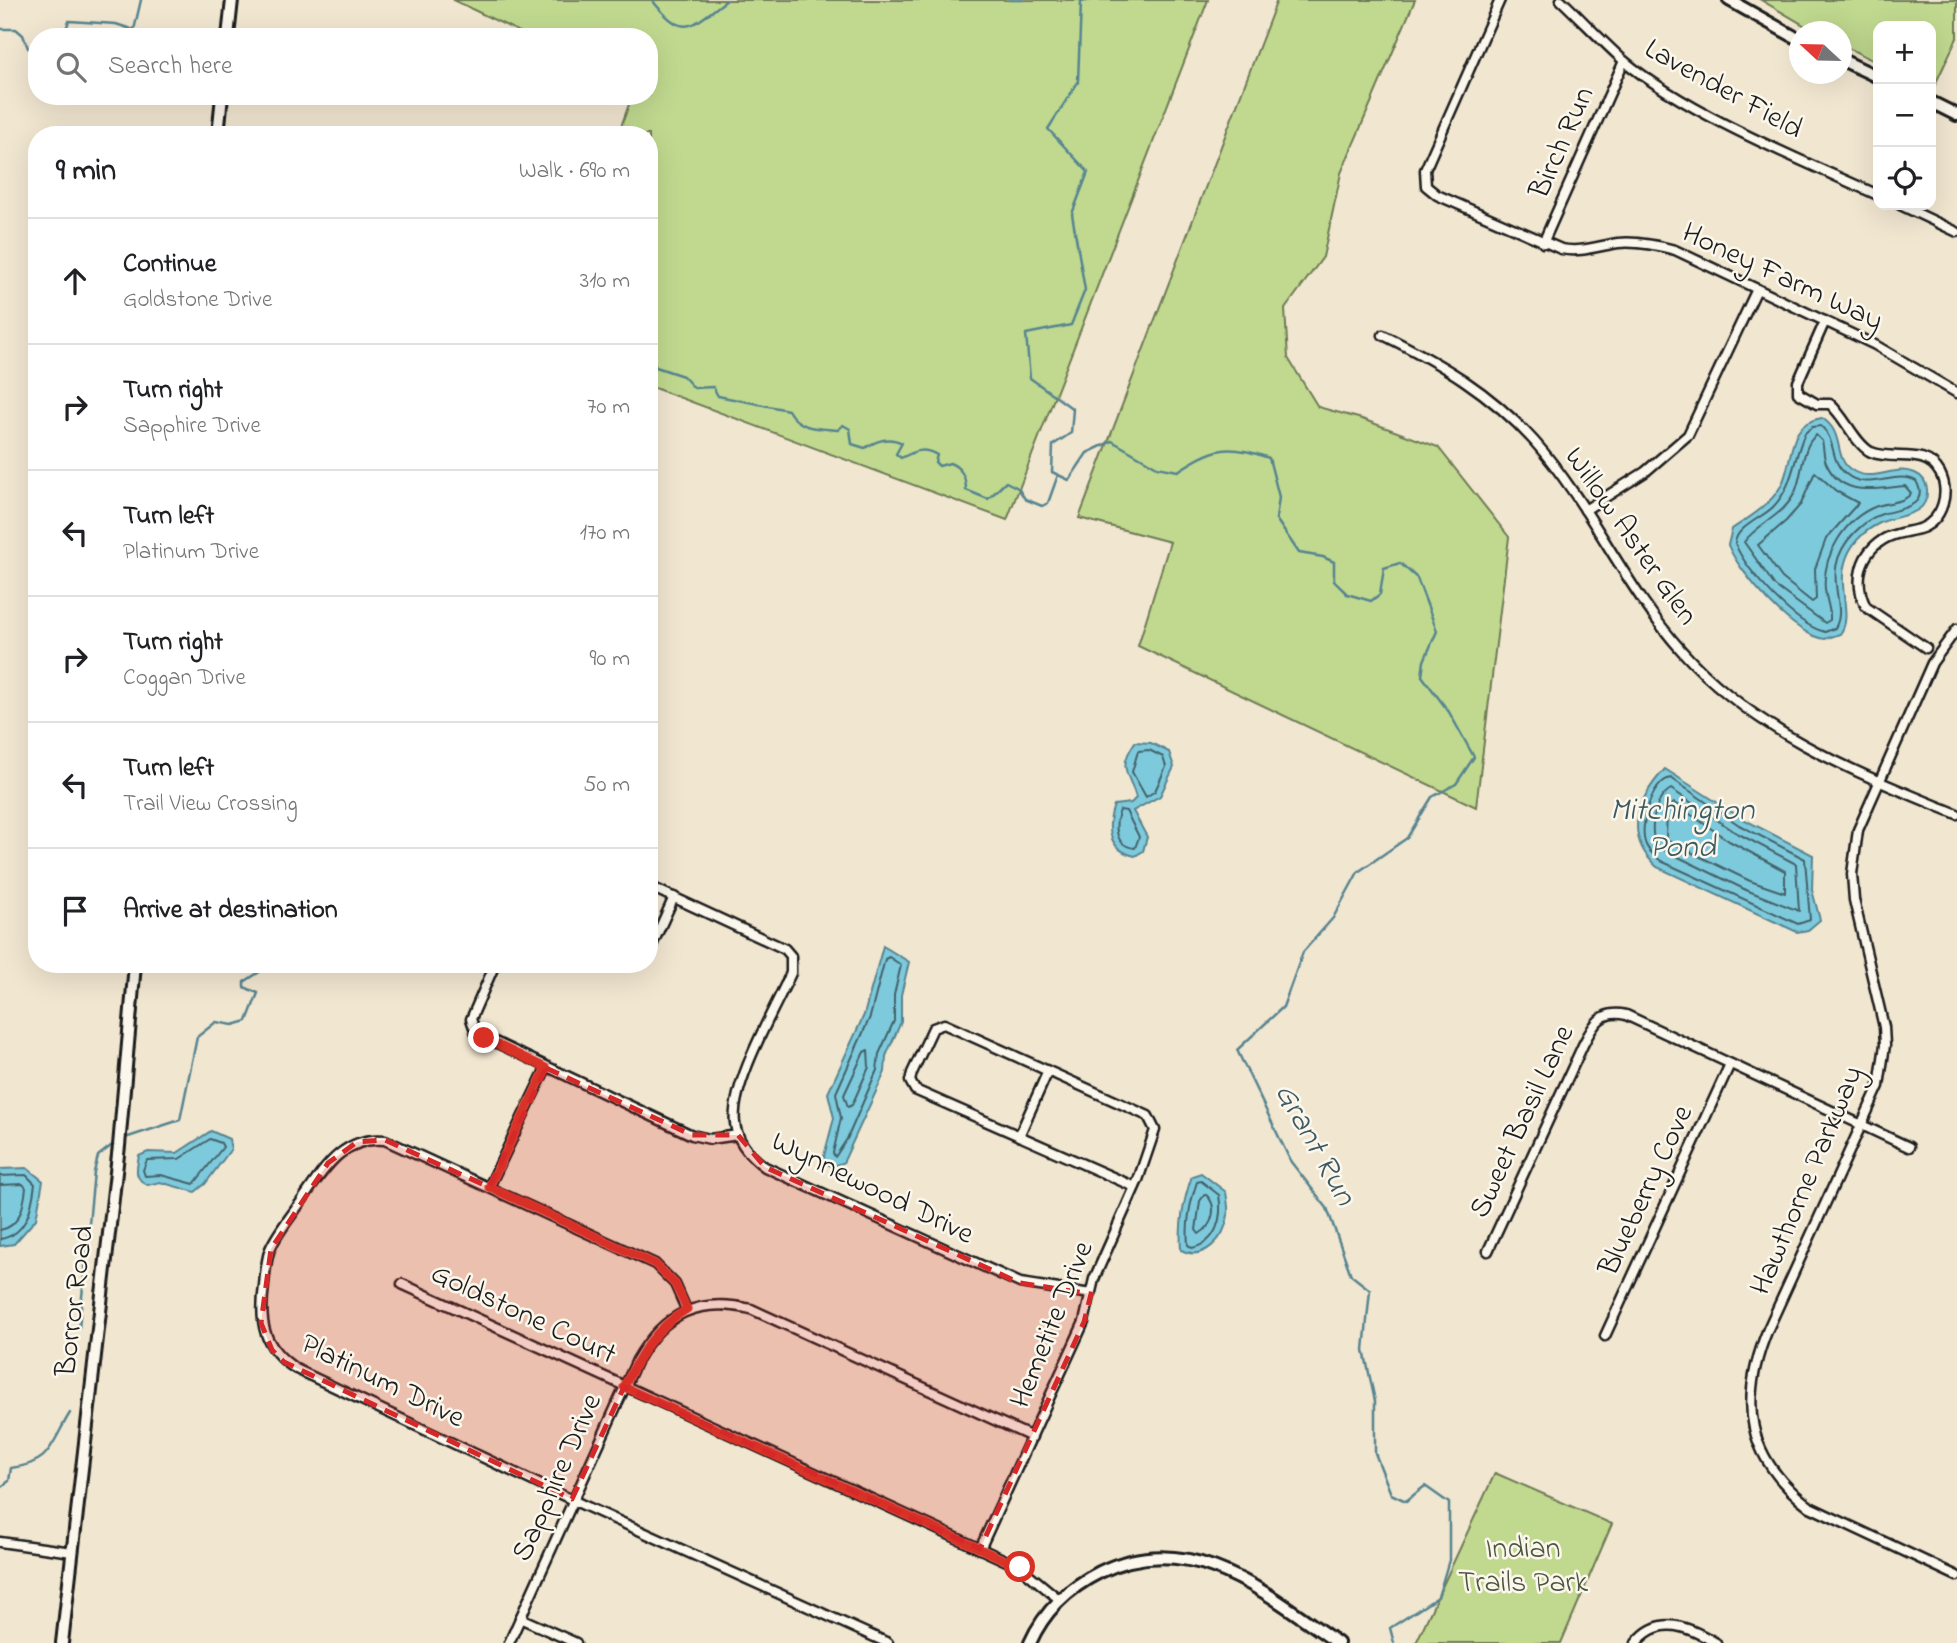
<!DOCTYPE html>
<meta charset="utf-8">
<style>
body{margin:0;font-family:"Indie Flower",sans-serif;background:#f6f6f6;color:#202124}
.controls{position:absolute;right:21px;top:21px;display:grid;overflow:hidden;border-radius:14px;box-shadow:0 7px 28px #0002}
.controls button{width:63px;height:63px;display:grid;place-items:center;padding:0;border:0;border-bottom:2px solid #e0e0e0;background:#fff;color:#202124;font:35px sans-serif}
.compass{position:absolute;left:1789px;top:21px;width:63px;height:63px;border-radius:50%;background:#fff;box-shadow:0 7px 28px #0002;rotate:292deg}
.stop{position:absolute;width:21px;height:21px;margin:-16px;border:5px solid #d93025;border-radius:50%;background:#fff}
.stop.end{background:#d93025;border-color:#fff;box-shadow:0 2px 7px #0008}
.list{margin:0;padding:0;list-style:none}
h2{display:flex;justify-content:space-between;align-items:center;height:91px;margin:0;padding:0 28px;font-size:30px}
h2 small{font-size:23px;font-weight:400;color:#757577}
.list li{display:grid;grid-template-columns:46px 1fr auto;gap:21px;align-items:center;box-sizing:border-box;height:126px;padding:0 28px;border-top:2px solid #e0e0e0}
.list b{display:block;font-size:26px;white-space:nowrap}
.list p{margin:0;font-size:23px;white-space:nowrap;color:#757577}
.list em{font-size:23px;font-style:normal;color:#757577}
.icon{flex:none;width:38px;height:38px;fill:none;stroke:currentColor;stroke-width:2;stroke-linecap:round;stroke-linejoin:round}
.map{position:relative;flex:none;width:1957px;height:1643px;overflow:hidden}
.search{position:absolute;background:#fff;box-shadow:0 7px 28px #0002;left:28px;top:28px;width:630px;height:77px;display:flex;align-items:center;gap:18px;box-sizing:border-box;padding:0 24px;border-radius:28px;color:#757577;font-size:26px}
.panel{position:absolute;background:#fff;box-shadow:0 7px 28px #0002;left:28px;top:126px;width:630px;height:847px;border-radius:28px}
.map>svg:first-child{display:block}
.green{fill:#c0d98f;stroke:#6e7a56;stroke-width:2}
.water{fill:#7ecadd;stroke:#578490;stroke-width:2}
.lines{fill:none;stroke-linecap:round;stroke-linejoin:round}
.shore{stroke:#436269;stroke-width:2}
.stream{stroke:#578490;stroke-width:2.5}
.street-casing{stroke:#1c1c1c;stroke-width:13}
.secondary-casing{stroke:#1c1c1c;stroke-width:16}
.street{stroke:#fbf7ec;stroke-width:8}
.secondary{stroke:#fbf7ec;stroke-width:10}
.route{stroke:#d93025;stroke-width:9}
.marked{fill:#d62828;fill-opacity:0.2;stroke:#d62828;stroke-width:5;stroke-dasharray:14 9;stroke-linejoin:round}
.labels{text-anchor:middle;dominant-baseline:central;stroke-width:5;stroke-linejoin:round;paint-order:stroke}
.street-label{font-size:30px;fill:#1c1c1c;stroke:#fbf7ec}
.park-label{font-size:30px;fill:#4d553e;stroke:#fbf7ec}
.water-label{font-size:32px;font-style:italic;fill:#3e5960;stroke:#fbf7ec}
</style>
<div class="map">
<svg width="1957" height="1643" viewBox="0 0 1957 1643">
<rect width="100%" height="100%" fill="#f1e6d0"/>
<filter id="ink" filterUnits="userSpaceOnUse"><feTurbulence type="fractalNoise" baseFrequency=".0143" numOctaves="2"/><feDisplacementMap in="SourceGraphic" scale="14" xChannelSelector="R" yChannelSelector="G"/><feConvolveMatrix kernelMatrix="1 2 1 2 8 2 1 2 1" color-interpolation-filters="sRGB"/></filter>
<g filter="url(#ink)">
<g class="green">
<polygon points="453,0 1208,0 1007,520 649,386 649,135 618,135 632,96 649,96 649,37 530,37"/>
<polygon points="1277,0 1415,0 1341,173 1323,257 1285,309 1288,358 1318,407 1362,419 1438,447 1509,537 1476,807 1138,646 1170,542 1079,518"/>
<polygon points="1761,0 1957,0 1957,38 1933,89 1931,26 1878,26 1878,63 1842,45 1842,32 1814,31"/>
<polygon points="1495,1473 1612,1524 1561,1643 1416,1643"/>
</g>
<g class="water">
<path d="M1822,418C1846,433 1832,459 1853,471C1874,483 1895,464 1915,473C1922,476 1926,482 1927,489C1929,518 1897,514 1880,523C1867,529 1855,540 1849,552C1833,584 1855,614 1840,634L1825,639C1793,635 1739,573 1728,545L1732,529C1750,517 1770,505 1781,486C1795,460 1785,423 1822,418Z"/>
<path d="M1135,742L1151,743L1169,752L1174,767L1160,796L1133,811L1147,837L1143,851L1135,856C1108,850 1106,828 1114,805L1131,803L1136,798C1130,773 1116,770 1135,742Z"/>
<path d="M1665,769L1743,819L1813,855L1812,890L1820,920L1808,930L1797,932L1657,867C1623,836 1637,799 1665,769Z"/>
<polygon points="883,946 909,962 901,995 901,1022 886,1056 885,1072 843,1163 831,1166 826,1163 824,1156 834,1118 828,1093 864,1015"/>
<path d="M211,1131L229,1139L231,1149L205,1184L195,1192L160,1182L148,1185C134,1179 136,1170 139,1156L148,1152L177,1153Z"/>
<polygon points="27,1168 43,1181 36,1219 14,1244 0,1246 0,1169"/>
<path d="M1201,1173L1226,1192C1227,1200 1229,1208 1228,1215C1225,1238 1204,1262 1181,1250C1179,1224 1183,1201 1192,1176Z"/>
</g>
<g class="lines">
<g class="shore">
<path d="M1821,426C1837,440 1829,461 1846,474C1868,493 1895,469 1916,481C1931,507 1898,509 1882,514C1872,517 1862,525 1855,532C1816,572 1850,603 1835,628L1825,632C1796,625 1745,571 1735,543C1736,527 1762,518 1773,507C1794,485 1793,459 1805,433L1812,427Z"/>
<path d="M1816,435L1822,441C1824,448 1823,456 1826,463C1842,499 1876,488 1905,486L1911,493C1905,503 1888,502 1877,506C1845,518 1822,555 1825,589C1826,600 1831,610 1830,620L1825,623L1775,586L1744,542C1758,523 1784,516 1795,492C1803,475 1801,447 1816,435Z"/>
<polygon points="1815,472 1836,491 1858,503 1826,539 1815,569 1816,599 1812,602 1782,578 1758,545 1786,521 1801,504"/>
<polygon points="1149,750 1163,757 1166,767 1155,791 1146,797 1132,772 1138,751"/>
<path d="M1671,778L1739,825L1805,859L1810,920L1798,924L1661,861C1655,856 1649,852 1646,845C1638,828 1651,781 1671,778Z"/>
<path d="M1671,789L1735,832L1796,864L1799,911L1746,890L1658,847C1647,831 1655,798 1671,789Z"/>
<polygon points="1674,803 1729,841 1785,871 1785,893 1750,881 1666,840 1667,808"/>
<path d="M1120,810L1126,811L1139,837L1135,848C1114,846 1114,825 1120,810Z"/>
<polygon points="889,957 901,965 894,995 894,1021 879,1054 877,1070 847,1139 835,1157 833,1153 841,1118 836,1093 870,1017 885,959"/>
<polygon points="868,1050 869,1067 852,1105 848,1107 844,1095 864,1052"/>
<polygon points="210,1139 221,1143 223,1147 194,1184 161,1175 145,1176 143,1170 147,1160 179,1159"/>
<path d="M0,1176L26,1175L35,1184C32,1207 27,1235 0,1239"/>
<path d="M1201,1181L1219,1195C1223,1217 1217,1243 1192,1248L1188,1245C1186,1223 1190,1202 1197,1182Z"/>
<path d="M0,1185L23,1184L26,1188C24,1205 20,1227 0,1230"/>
<path d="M1205,1194C1219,1205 1213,1226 1199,1234L1196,1230L1200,1201Z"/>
</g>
<g class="stream">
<path d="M652,0C685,41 690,27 727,0"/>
<polyline points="1009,0 1023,0"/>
<path d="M1091,0L1081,2L1078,82L1048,129L1088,172L1072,214L1085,290L1071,325L1026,334L1030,378L1073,409L1071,433L1053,445L1052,472L1069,480L1087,453L1112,441L1157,467L1178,471C1214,448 1227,443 1269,458L1279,497L1276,519L1299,553L1323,557L1334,562V581L1347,594L1371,601L1380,594L1384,568L1400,563L1417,578L1437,631L1424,661L1422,676L1449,712L1474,757L1456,784L1432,797L1407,838L1358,872L1333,918L1303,952L1283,1007L1237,1050L1291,1162L1327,1208L1351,1275L1370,1290L1364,1350L1375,1401V1453L1391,1494L1406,1501L1425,1486L1449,1503V1560L1438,1597L1390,1628L1394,1643"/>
<polyline points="0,29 16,29 23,35 28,48 37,52"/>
<polyline points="63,37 69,21 116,24 134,30 141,0"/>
<path d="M649,356L656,367L683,376L694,388L713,387L718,396L788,410C799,430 818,428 838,430L843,425L850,429L852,444L865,448C877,440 889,436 902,443L896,454L901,458C915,451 923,447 937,455L935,462L939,466L950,463C962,468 966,477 966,490L988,499L1006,482L1018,488L1025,499L1042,506L1048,503L1058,475"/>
<polyline points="122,1139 180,1120 197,1037 216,1022 233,1025 247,1021 258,993 244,987 244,982 264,969 273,968 275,964"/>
<polyline points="79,1328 94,1172 98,1156 116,1142"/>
<path d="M0,1488L9,1481L11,1468C52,1463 50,1445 70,1413"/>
</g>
<defs>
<g id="street">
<path d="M1500,0L1425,170L1426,186L1437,195L1561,249C1581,253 1598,246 1618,243C1637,241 1656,245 1675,250L1875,345L1957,393"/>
<path d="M1561,0C1582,20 1602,41 1623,60C1689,115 1799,159 1878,195"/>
<polyline points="1900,205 1957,232"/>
<polyline points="1543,243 1624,61"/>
<path d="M1825,321L1798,382V393L1817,404H1830C1845,417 1856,445 1871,452C1894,462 1925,446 1940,473C1950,492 1943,519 1922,528C1911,532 1897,532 1886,538C1860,552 1853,581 1866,607L1926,648"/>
<path d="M1383,335C1442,364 1490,392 1534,441C1591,505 1624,586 1681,650C1755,733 1857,773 1957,814"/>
<polyline points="1585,510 1645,472 1688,435 1757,289"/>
<path d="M1957,629L1932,663L1858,830L1852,874L1854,900L1884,1027L1885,1045L1879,1086L1768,1329C1738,1402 1746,1458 1810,1507L1957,1576"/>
<path d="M649,886L785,949L791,956V973C774,1010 730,1086 735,1123C737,1142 750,1156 765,1167L1020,1283L1091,1294"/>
<polyline points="649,952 674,897"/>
<polyline points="495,964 471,1019 476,1033 692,1135 710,1139 738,1135"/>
<polyline points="1019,1136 1048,1071"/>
<polyline points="489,1187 546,1068"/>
<path d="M1488,1251L1583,1045C1593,1025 1601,1009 1626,1015L1909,1147"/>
<polyline points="402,1284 1020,1567 1060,1600"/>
<path d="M686,1309L675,1284L655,1264L385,1140C343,1136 324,1169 303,1199C292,1215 278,1231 270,1249C266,1260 265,1274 264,1286C259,1322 263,1348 296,1369L581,1504L888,1643"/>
<polyline points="1605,1336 1730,1064"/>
<polyline points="0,1542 72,1552"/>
<polyline points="980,1549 1084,1322 1094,1279 1138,1180 1155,1130 1148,1116 944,1024 933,1028 912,1073 910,1081 915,1090 1135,1187"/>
<polyline points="520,1618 576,1643"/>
<path d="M509,1643L637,1360C664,1313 698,1297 751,1309L1032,1437"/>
<path d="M1636,1643C1660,1613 1689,1627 1716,1643"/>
</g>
<g id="secondary">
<polyline points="1729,0 1800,40"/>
<polyline points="228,37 232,0"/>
<polyline points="1842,60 1878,77"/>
<polyline points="1931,102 1957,115"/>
<polyline points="218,135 222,96"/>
<polyline points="62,1643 119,1146 135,964"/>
<path d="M1030,1643C1044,1611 1070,1587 1100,1572C1191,1527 1267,1594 1338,1643"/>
</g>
</defs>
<use href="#street" class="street-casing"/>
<use href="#secondary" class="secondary-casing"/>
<use href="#street" class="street"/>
<use href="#secondary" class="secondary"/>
</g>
</g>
<g class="lines" filter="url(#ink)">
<path class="route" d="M484,1038L546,1068L489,1187L655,1264L675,1284L687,1309C654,1329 640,1354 624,1387L1020,1567"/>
</g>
<path class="marked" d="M546,1068L692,1135H738L765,1167L1020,1283L1091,1294L1084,1322L980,1549L624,1387L572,1499L284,1362L272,1350L261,1323L271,1249L328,1163L357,1142L385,1140L489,1187Z"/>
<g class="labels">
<g class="street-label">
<text transform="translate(1723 90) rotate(29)">Lavender Field</text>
<text transform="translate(1563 143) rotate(-66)">Birch Run</text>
<text transform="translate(1782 278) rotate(25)">Honey Farm Way</text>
<text transform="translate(1630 537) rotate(55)">Willow Aster Glen</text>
<text transform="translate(1523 1122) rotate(-65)">Sweet Basil Lane</text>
<text transform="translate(1808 1181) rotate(-67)">Hawthorne Parkway</text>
<text transform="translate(872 1189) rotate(26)">Wynnewood Drive</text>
<text transform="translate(1647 1191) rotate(-65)">Blueberry Cove</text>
<text transform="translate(76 1301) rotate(-83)">Borror Road</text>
<text transform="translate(523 1315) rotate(25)">Goldstone Court</text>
<text transform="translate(1053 1325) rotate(-68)">Hemetite Drive</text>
<text transform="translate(382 1382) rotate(26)">Platinum Drive</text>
<text transform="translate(558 1478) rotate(-66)">Sapphire Drive</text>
</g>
<g class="park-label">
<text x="1523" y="1550">Indian<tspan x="1523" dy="34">Trails Park</tspan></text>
</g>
<g class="water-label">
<text x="1682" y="811">Mitchington<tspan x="1682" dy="37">Pond</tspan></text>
<text transform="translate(1314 1145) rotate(61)">Grant Run</text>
</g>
</g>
</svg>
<div class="controls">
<button>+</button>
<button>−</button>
<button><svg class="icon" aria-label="locate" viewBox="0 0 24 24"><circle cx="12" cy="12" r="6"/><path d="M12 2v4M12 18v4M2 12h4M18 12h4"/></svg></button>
</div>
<svg class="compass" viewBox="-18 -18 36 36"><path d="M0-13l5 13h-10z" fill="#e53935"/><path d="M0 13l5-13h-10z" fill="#757577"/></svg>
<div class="stop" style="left:1020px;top:1567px"></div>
<div class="stop end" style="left:484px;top:1038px"></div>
<div class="search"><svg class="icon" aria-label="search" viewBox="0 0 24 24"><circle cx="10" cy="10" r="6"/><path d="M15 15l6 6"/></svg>Search here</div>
<section class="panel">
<h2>9 min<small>Walk · 690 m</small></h2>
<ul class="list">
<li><svg class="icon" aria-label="ahead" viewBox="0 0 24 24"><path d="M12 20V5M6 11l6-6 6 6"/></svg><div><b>Continue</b><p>Goldstone Drive</p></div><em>310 m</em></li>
<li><svg class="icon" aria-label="right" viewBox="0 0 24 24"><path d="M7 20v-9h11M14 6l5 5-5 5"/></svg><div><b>Turn right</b><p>Sapphire Drive</p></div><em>70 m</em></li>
<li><svg class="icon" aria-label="left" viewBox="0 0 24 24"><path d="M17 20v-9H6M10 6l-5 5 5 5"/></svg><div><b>Turn left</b><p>Platinum Drive</p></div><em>170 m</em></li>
<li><svg class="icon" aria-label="right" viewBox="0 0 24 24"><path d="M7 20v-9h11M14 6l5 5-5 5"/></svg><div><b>Turn right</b><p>Coggan Drive</p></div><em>90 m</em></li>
<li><svg class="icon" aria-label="left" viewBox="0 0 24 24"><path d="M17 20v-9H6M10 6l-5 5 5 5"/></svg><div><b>Turn left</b><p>Trail View Crossing</p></div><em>50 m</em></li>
<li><svg class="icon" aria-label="arrive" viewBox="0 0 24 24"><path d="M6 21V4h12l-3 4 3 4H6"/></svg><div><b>Arrive at destination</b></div></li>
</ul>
</section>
</div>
